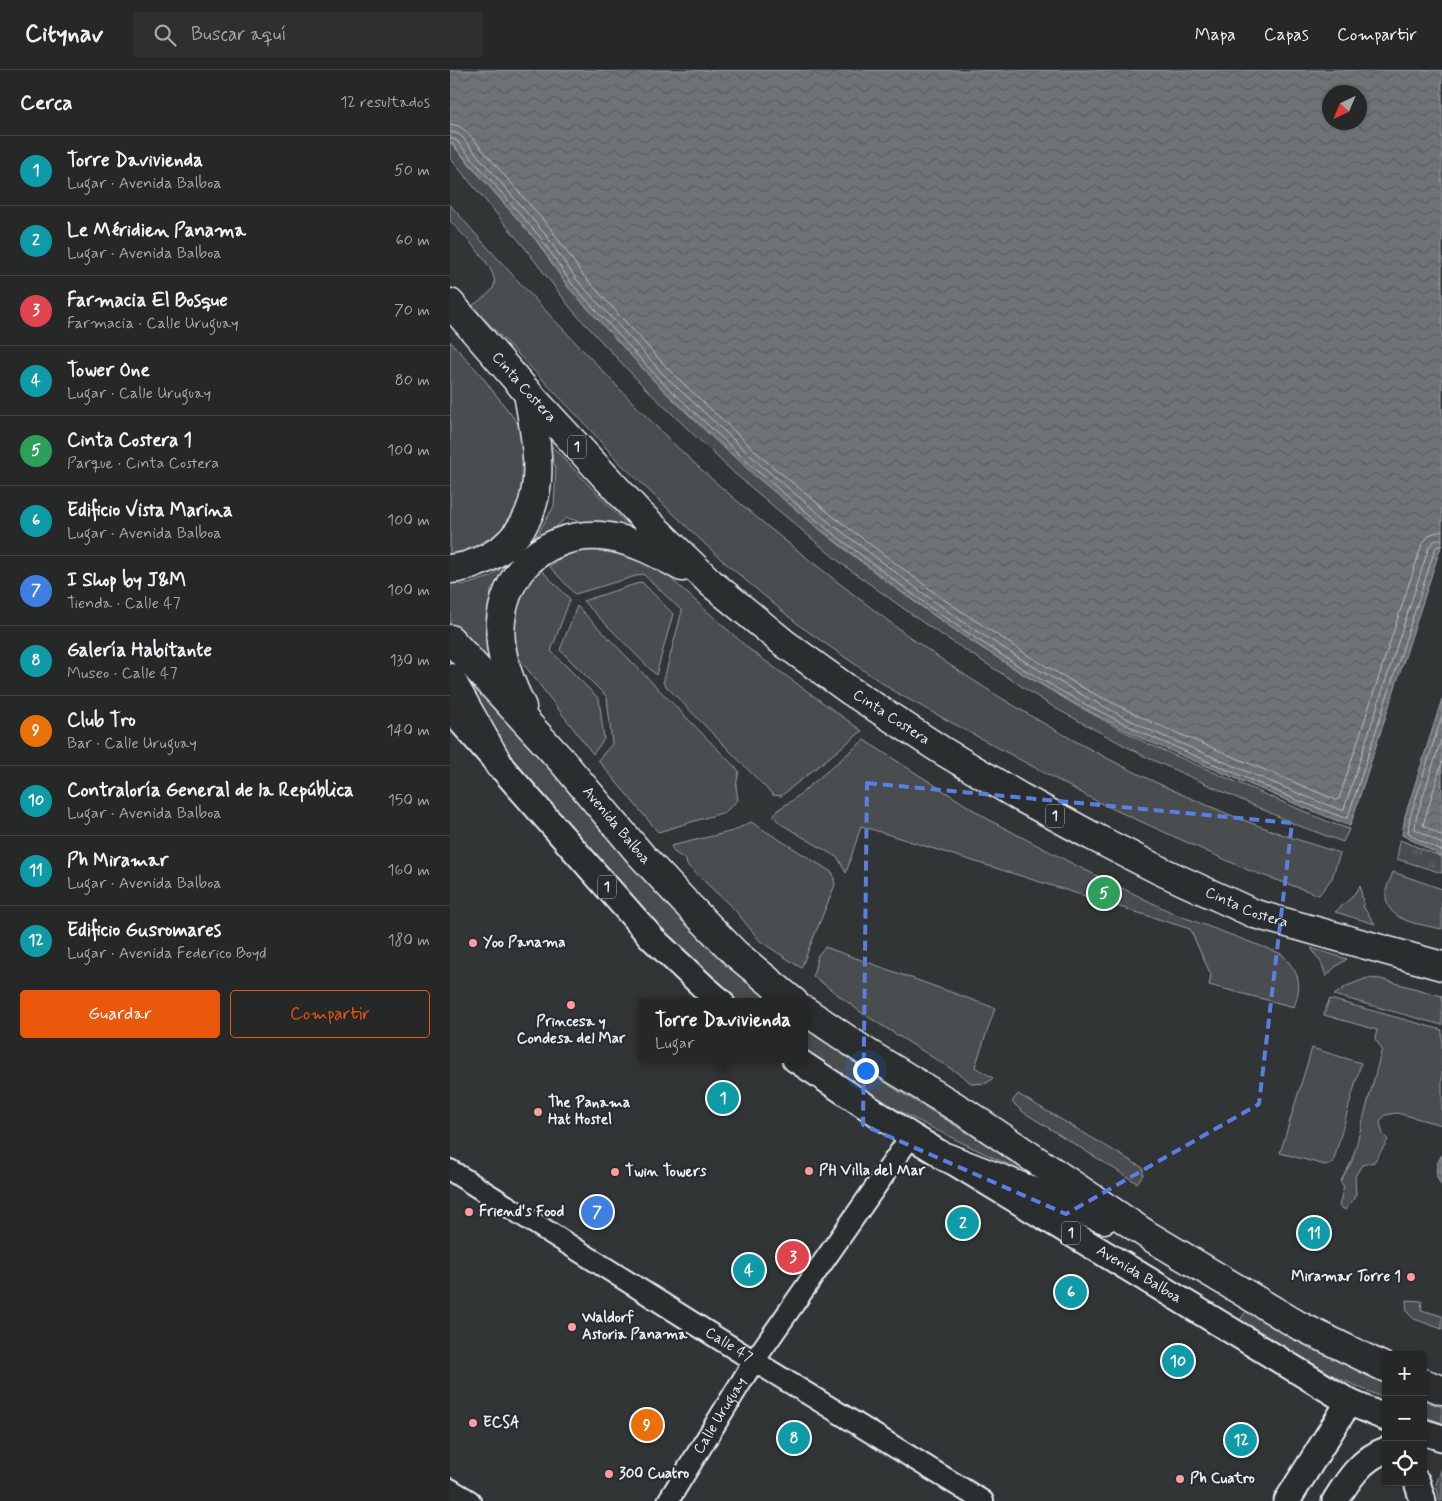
<!DOCTYPE html>
<html lang="es">
<meta charset="utf-8">
<style>
body{margin:0;font-family:Mynerve,sans-serif;background:#2e3030;color:#f1f3f6}
.controls{position:absolute;right:15px;bottom:15px;display:grid;overflow:hidden;border-radius:5px;box-shadow:0 1px 4px #0004}
.controls button{width:45px;height:45px;display:grid;place-items:center;padding:0;border:0;border-bottom:1px solid #424445;background:#262828;color:#f1f3f6;font:25px sans-serif}
.compass{position:absolute;left:872px;top:15px;width:45px;height:45px;border-radius:50%;background:#262828;box-shadow:0 1px 4px #0004;rotate:224deg}
.you{position:absolute;left:415px;top:1000px;width:18px;height:18px;margin:-12px;border:4px solid #fff;border-radius:50%;background:#1a73e8;box-shadow:0 0 0 8px #1a73e833}
.badge{display:grid;place-items:center;width:32px;height:32px;border-radius:50%;background:#ea580c;color:#fff;font-size:16px;font-weight:700}
.pin{position:absolute;translate:-50% -50%;border:2px solid #fff;box-shadow:0 1px 5px #0006}
.popup{position:absolute;left:188px;top:928px;width:170px;height:65px;box-sizing:border-box;display:grid;place-content:center;border-radius:5px;background:#262828;filter:drop-shadow(0 1px 4px #0005);font-size:16px;white-space:nowrap;color:#a4a6a8}
.popup b{font-size:19px;color:#f1f3f6}
.popup::after{content:'';position:absolute;left:50%;top:100%;margin-left:-10px;border:10px solid transparent;border-top-color:#262828}
.list{margin:0;padding:0;list-style:none}
h2{display:flex;justify-content:space-between;align-items:center;height:65px;margin:0;padding:0 20px;font-size:21px}
h2 small{font-size:16px;font-weight:400;color:#a4a6a8}
.list li{display:grid;grid-template-columns:32px 1fr auto;gap:15px;align-items:center;box-sizing:border-box;height:70px;padding:0 20px;border-top:1px solid #424445}
.list b{display:block;font-size:19px;white-space:nowrap}
.list p{margin:0;font-size:16px;white-space:nowrap;color:#a4a6a8}
.list em{font-size:16px;font-style:normal;color:#a4a6a8}
.actions{display:flex;gap:10px;padding:15px 20px}
.actions a{flex:1;padding:11px 0;border:1px solid #ea580c;border-radius:5px;text-align:center;font-size:18px;color:#ea580c}
.actions .main{background:#ea580c;color:#fff}
.icon{flex:none;width:28px;height:28px;fill:none;stroke:currentColor;stroke-width:2;stroke-linecap:round;stroke-linejoin:round}
.map{position:relative;flex:none;width:992px;height:1431px;overflow:hidden}
header{display:flex;align-items:center;gap:30px;box-sizing:border-box;height:70px;padding:0 25px;background:#262828;border-bottom:1px solid #424445}
header strong{font-size:24px}
nav{display:flex;gap:28px;margin-inline-start:auto;font-size:18px}
.search{width:350px;height:45px;background:#2e3030;display:flex;align-items:center;gap:12px;box-sizing:border-box;padding:0 18px;border-radius:5px;color:#a4a6a8;font-size:19px}
main{display:flex}
aside{flex:1;background:#262828}
.map>svg:first-child{display:block}
.grass{fill:url(#grass-tufts);stroke:#989fa4}
.park{fill:#494d4f;stroke:#989fa4}
.water{fill:url(#water-waves);stroke:#9fa5aa;fill-rule:evenodd}
.lines{fill:none;stroke-linecap:round;stroke-linejoin:round}
.shore{stroke:#b7bfc4;stroke-width:1}
.minor-casing{stroke:#e8f1f8;stroke-width:24}
.major-casing{stroke:#e8f1f8;stroke-width:29}
.highway-casing{stroke:#e8f1f8;stroke-width:31}
.minor{stroke:#2a2d2e;stroke-width:20}
.major{stroke:#2a2d2e;stroke-width:25}
.highway{stroke:#2a2d2e;stroke-width:28}
.marked{fill:none;stroke:#5a7fe2;stroke-width:4;stroke-dasharray:10 6;stroke-linejoin:round}
.poi-dot{fill:#ff9aa2;stroke:#2a2d2e;stroke-width:2}
.labels{text-anchor:middle;dominant-baseline:central;stroke-width:4.5;stroke-linejoin:round;paint-order:stroke}
.shield{fill:#2a2d2e;stroke:#afb6bb;stroke-width:1}
.shield-label{font-size:14px;font-weight:bold;fill:#e8f1f8}
.street-label{font-size:15px;fill:#e8f1f8;stroke:#2a2d2e}
.poi-label{font-size:15px;font-weight:bold;fill:#e8f1f8;stroke:#2a2d2e;text-anchor:start}
</style>
<header>
<strong>Citynav</strong>
<div class="search"><svg class="icon" aria-label="search" viewBox="0 0 24 24"><circle cx="10" cy="10" r="6"/><path d="M15 15l6 6"/></svg>Buscar aquí</div>
<nav><a>Mapa</a><a>Capas</a><a>Compartir</a></nav>
</header>
<main>
<aside>
<h2>Cerca<small>12 resultados</small></h2>
<ul class="list">
<li><span class="badge" style="background:#0f9aa8">1</span><div><b>Torre Davivienda</b><p>Lugar · Avenida Balboa</p></div><em>50 m</em></li>
<li><span class="badge" style="background:#0f9aa8">2</span><div><b>Le Méridien Panama</b><p>Lugar · Avenida Balboa</p></div><em>60 m</em></li>
<li><span class="badge" style="background:#e0444e">3</span><div><b>Farmacia El Bosque</b><p>Farmacia · Calle Uruguay</p></div><em>70 m</em></li>
<li><span class="badge" style="background:#0f9aa8">4</span><div><b>Tower One</b><p>Lugar · Calle Uruguay</p></div><em>80 m</em></li>
<li><span class="badge" style="background:#2e9e5b">5</span><div><b>Cinta Costera 1</b><p>Parque · Cinta Costera</p></div><em>100 m</em></li>
<li><span class="badge" style="background:#0f9aa8">6</span><div><b>Edificio Vista Marina</b><p>Lugar · Avenida Balboa</p></div><em>100 m</em></li>
<li><span class="badge" style="background:#3f7fe0">7</span><div><b>I Shop by J&amp;M</b><p>Tienda · Calle 47</p></div><em>100 m</em></li>
<li><span class="badge" style="background:#0f9aa8">8</span><div><b>Galería Habitante</b><p>Museo · Calle 47</p></div><em>130 m</em></li>
<li><span class="badge" style="background:#e8710a">9</span><div><b>Club Tro</b><p>Bar · Calle Uruguay</p></div><em>140 m</em></li>
<li><span class="badge" style="background:#0f9aa8">10</span><div><b>Contraloría General de la República</b><p>Lugar · Avenida Balboa</p></div><em>150 m</em></li>
<li><span class="badge" style="background:#0f9aa8">11</span><div><b>Ph Miramar</b><p>Lugar · Avenida Balboa</p></div><em>160 m</em></li>
<li><span class="badge" style="background:#0f9aa8">12</span><div><b>Edificio Gusromares</b><p>Lugar · Avenida Federico Boyd</p></div><em>180 m</em></li>
</ul>
<div class="actions"><a class="main">Guardar</a><a>Compartir</a></div>
</aside>
<div class="map">
<svg width="992" height="1431" viewBox="0 0 992 1431">
<defs>
<pattern id="grass-tufts" width="24" height="20" patternUnits="userSpaceOnUse" patternTransform="scale(1.25)"><rect width="24" height="20" fill="#494d4f"/><path d="M3 7l-1-3M5 7V3M7 7l1-3M15 17l-1-3M17 17v-4M19 17l1-3" fill="none" stroke="#636769"/></pattern>
<pattern id="water-waves" width="16" height="10" patternUnits="userSpaceOnUse" patternTransform="scale(1.25)"><rect width="16" height="10" fill="#6e7376"/><path d="M0 5q4-4 8 0t8 0" fill="none" stroke="#5a5e60"/></pattern>
</defs>
<rect width="100%" height="100%" fill="#323536"/>
<filter id="ink" filterUnits="userSpaceOnUse"><feTurbulence type="fractalNoise" baseFrequency=".02" numOctaves="2"/><feDisplacementMap in="SourceGraphic" scale="10" xChannelSelector="R" yChannelSelector="G"/><feConvolveMatrix kernelMatrix="1 2 1 2 8 2 1 2 1" color-interpolation-filters="sRGB"/></filter>
<g filter="url(#ink)">
<polygon class="grass" points="950,770 992,787 992,803 947,789"/>
<g class="park">
<polygon points="0,72 86,170 118,217 207,314 268,373 383,470 445,518 508,562 573,604 624,634 694,672 881,753 899,759 893,772 847,755 694,686 605,638 475,554 392,494 284,403 195,318 123,241 75,178 0,88"/>
<path d="M0,135C42,183 85,230 129,276C166,315 203,355 243,392C292,437 345,479 398,520C428,543 457,566 488,587C612,671 747,741 890,783L882,808L869,825L798,800L652,734L445,622L350,556L273,491L167,390L136,355L22,236C27,232 40,224 43,218C53,202 11,163 0,151Z"/>
<polygon points="0,271 30,304 69,355 81,416 55,461 6,485 0,483"/>
<polygon points="92,366 187,465 116,448 81,478 41,519 42,557 56,617 0,556 0,512 15,515 40,507 63,489 89,462 104,436 106,398"/>
<polygon points="144,477 185,484 218,506 299,579 412,661 331,726 323,725 213,613 232,541 193,504 125,524 99,496 122,482"/>
<path d="M91,500L120,529L101,581L149,629L154,669L143,684L69,588C63,566 61,531 76,512C80,508 87,504 91,500Z"/>
<polygon points="192,512 223,544 206,605 133,531"/>
<polygon points="127,536 289,701 286,716 288,730 275,742 208,762 148,690 162,674 157,627 110,580"/>
<polygon points="0,581 230,848 322,932 290,932 241,893 201,854 53,681 0,593"/>
<path d="M414,670L541,751L625,795L725,844L832,884C849,904 853,911 844,937L759,915L761,905L740,859L411,756L396,803L388,788L331,754L323,746L329,739L343,730Z"/>
<polygon points="301,752 383,803 385,815 351,898 310,871 285,840 237,795 236,790 224,782 221,776 283,761"/>
<path d="M943,802L992,819V859C970,854 933,852 936,821C937,815 941,808 943,802Z"/>
<polygon points="910,816 914,838 925,854 885,842 901,828"/>
<polygon points="375,877 545,938 525,997 543,1008 537,1013 522,1014 514,1007 412,943 363,906 368,885"/>
<polygon points="861,878 897,889 884,898 876,907 872,894"/>
<polygon points="917,908 931,909 992,926 992,955 884,925 897,916"/>
<polygon points="880,929 992,960 992,1055 947,1043 935,1045 930,1052 933,1064 938,1070 924,1092 912,1095 905,1106 906,1124 903,1130 895,1140 889,1136 894,1116 890,1112 902,1091 932,979 925,969 927,960 874,945 876,938"/>
<path d="M354,958L445,1019L612,1120C544,1087 473,1057 408,1017C390,1005 372,993 354,981Z"/>
<polygon points="862,978 911,993 883,1093 875,1095 830,1083"/>
<polygon points="568,1024 693,1098 693,1105 687,1113 573,1042 562,1032"/>
<polygon points="956,1230 972,1231 971,1240 992,1246 992,1259 964,1249 957,1242"/>
<polygon points="798,1239 897,1295 936,1314 936,1329 888,1308 789,1251"/>
<polygon points="973,1330 992,1337 992,1353 973,1346"/>
<polygon points="992,1398 992,1431 990,1431 986,1414"/>
</g>
<g class="water">
<path d="M0,0H992V473L900,756L848,735L693,669L629,636L573,604L515,567L479,542L373,462L304,405L207,314L118,217L86,170L0,71ZM879,22H909V52H879Z"/>
<polygon points="992,629 992,786 952,765 955,746"/>
<path d="M992,1085V1116C984,1106 985,1095 992,1085Z"/>
</g>
<g class="lines">
<g class="shore">
<polyline points="0,54 9,56 16,61 101,159 133,205 220,301 316,391 384,447 489,526 526,551 582,588 637,620 701,652 886,730 889,729 972,474 981,464 992,461"/>
<polyline points="0,62 6,63 11,66 95,164 127,210 215,306 312,396 380,453 485,532 522,558 579,594 634,626 697,659 852,725 891,740 894,739 979,477 984,471 992,469"/>
<polyline points="0,68 6,70 90,167 122,214 210,310 307,401 376,458 481,538 518,563 575,600 631,632 695,664 849,731 895,748 898,747 985,479 988,476 992,475"/>
<polyline points="992,646 960,747 958,762 962,766 992,781"/>
<polyline points="992,667 966,748 965,759 992,774"/>
<polyline points="992,692 973,755 992,766"/>
</g>
<defs>
<g id="minor">
<path id="s1" d="M0,1100L304,1291L533,1431"/>
<polyline points="0,1419 20,1431"/>
<path id="s2" d="M218,1431L304,1291L461,1066"/>
</g>
<g id="major">
<polyline points="0,639 202,868 255,918 271,932"/>
<path id="s3" d="M345,989L461,1066L833,1292L899,1332L936,1348"/>
<polyline points="973,1362 992,1368"/>
<polyline points="967,1412 973,1431"/>
<polyline points="837,1431 899,1332"/>
<path d="M885,1431C898,1410 912,1388 936,1380"/>
</g>
<g id="highway">
<path id="s4" d="M0,233L78,323L189,443L261,513L334,573L399,620L491,680L570,727L642,766L711,801L805,844L992,896"/>
<path d="M0,499C20,497 37,490 53,478C102,437 87,378 78,323"/>
<path id="s5" d="M0,569L112,691L191,785L234,831L286,884L344,932"/>
<polyline points="0,608 49,695"/>
<path d="M72,637C62,617 53,595 51,573C45,511 88,463 150,466C180,468 207,483 232,497"/>
<polyline points="354,940 419,984 519,1045 699,1166 848,1255 936,1298"/>
<polyline points="495,1087 654,1149"/>
<polyline points="973,1313 992,1320"/>
</g>
</defs>
<use href="#minor" class="minor-casing"/>
<use href="#major" class="major-casing"/>
<use href="#highway" class="highway-casing"/>
<use href="#minor" class="minor"/>
<use href="#major" class="major"/>
<use href="#highway" class="highway"/>
</g>
</g>
<path class="marked" d="M417,713L842,753L809,1034L616,1144L413,1055Z"/>
<g class="poi-dot">
<circle cx="23" cy="873" r="5"/>
<circle cx="121" cy="935" r="5"/>
<circle cx="88" cy="1042" r="5"/>
<circle cx="359" cy="1101" r="5"/>
<circle cx="165" cy="1102" r="5"/>
<circle cx="19" cy="1142" r="5"/>
<circle cx="961" cy="1207" r="5"/>
<circle cx="122" cy="1257" r="5"/>
<circle cx="23" cy="1353" r="5"/>
<circle cx="159" cy="1404" r="5"/>
<circle cx="730" cy="1409" r="5"/>
</g>
<g class="labels">
<g class="shield">
<rect x="118" y="365.5" width="18" height="23" rx="4"/>
<rect x="596" y="734.5" width="18" height="23" rx="4"/>
<rect x="148" y="805.5" width="18" height="23" rx="4"/>
<rect x="612" y="1151.5" width="18" height="23" rx="4"/>
</g>
<g class="shield-label">
<text x="127" y="377">1</text>
<text x="605" y="746">1</text>
<text x="157" y="817">1</text>
<text x="621" y="1163">1</text>
</g>
<g class="street-label">
<text stroke="none"><textPath href="#s4" startOffset="112">Cinta Costera</textPath></text>
<text stroke="none"><textPath href="#s4" startOffset="608">Cinta Costera</textPath></text>
<text stroke="none"><textPath href="#s5" startOffset="250">Avenida Balboa</textPath></text>
<text stroke="none"><textPath href="#s4" startOffset="1012">Cinta Costera</textPath></text>
<text stroke="none"><textPath href="#s3" startOffset="406">Avenida Balboa</textPath></text>
<text stroke="none"><textPath href="#s1" startOffset="329">Calle 47</textPath></text>
<text stroke="none"><textPath href="#s2" startOffset="100">Calle Uruguay</textPath></text>
</g>
<g class="poi-label">
<text x="33" y="873">Yoo Panama</text>
<text x="121" y="952" text-anchor="middle">Princesa y<tspan x="121" dy="17">Condesa del Mar</tspan></text>
<text x="98" y="1033">The Panama<tspan x="98" dy="17">Hat Hostel</tspan></text>
<text x="369" y="1101">PH Villa del Mar</text>
<text x="175" y="1102">Twin Towers</text>
<text x="29" y="1142">Friend's Food</text>
<text x="951" y="1207" text-anchor="end">Miramar Torre 1</text>
<text x="132" y="1248">Waldorf<tspan x="132" dy="17">Astoria Panama</tspan></text>
<text x="33" y="1353">ECSA</text>
<text x="169" y="1404">300 Cuatro</text>
<text x="740" y="1409">Ph Cuatro</text>
</g>
</g>
</svg>
<div class="controls">
<button>+</button>
<button>−</button>
<button><svg class="icon" aria-label="locate" viewBox="0 0 24 24"><circle cx="12" cy="12" r="6"/><path d="M12 2v4M12 18v4M2 12h4M18 12h4"/></svg></button>
</div>
<svg class="compass" viewBox="-18 -18 36 36"><path d="M0-13l5 13h-10z" fill="#e53935"/><path d="M0 13l5-13h-10z" fill="#a4a6a8"/></svg>
<div class="you"></div>
<div class="pin badge" style="left:273px;top:1028px;background:#0f9aa8">1</div>
<div class="popup"><b>Torre Davivienda</b>Lugar</div>
<div class="pin badge" style="left:513px;top:1153px;background:#0f9aa8">2</div>
<div class="pin badge" style="left:343px;top:1187px;background:#e0444e">3</div>
<div class="pin badge" style="left:299px;top:1200px;background:#0f9aa8">4</div>
<div class="pin badge" style="left:654px;top:823px;background:#2e9e5b">5</div>
<div class="pin badge" style="left:621px;top:1222px;background:#0f9aa8">6</div>
<div class="pin badge" style="left:147px;top:1142px;background:#3f7fe0">7</div>
<div class="pin badge" style="left:344px;top:1368px;background:#0f9aa8">8</div>
<div class="pin badge" style="left:197px;top:1355px;background:#e8710a">9</div>
<div class="pin badge" style="left:728px;top:1291px;background:#0f9aa8">10</div>
<div class="pin badge" style="left:864px;top:1163px;background:#0f9aa8">11</div>
<div class="pin badge" style="left:791px;top:1370px;background:#0f9aa8">12</div>
</div>
</main>
